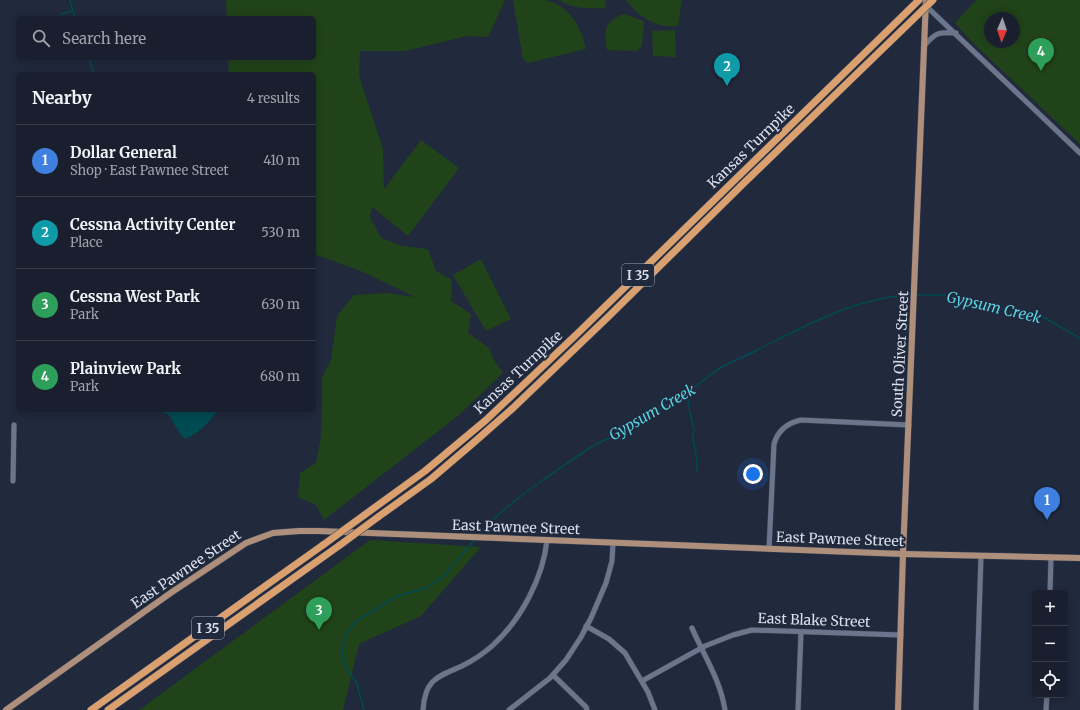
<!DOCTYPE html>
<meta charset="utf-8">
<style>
body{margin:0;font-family:Merriweather,serif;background:#262c3a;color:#f1f3f6}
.controls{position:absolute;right:12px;bottom:12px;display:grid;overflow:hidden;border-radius:6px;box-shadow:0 2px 10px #0003}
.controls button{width:36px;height:36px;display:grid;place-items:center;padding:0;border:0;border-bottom:1px solid #373d4a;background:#191f2e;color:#f1f3f6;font:20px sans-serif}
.compass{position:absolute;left:984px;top:12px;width:36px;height:36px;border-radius:50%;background:#191f2e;box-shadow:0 2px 10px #0003;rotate:182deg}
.you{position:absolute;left:753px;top:474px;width:14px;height:14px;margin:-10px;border:3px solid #fff;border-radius:50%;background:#1a73e8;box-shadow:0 0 0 6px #1a73e833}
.badge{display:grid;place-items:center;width:26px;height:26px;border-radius:50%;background:#2563eb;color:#fff;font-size:13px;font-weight:700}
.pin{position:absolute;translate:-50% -33px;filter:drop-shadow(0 1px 2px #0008)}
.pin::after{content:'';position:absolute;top:21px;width:14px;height:12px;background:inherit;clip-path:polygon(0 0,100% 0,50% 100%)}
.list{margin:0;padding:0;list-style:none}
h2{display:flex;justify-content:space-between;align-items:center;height:52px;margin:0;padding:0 16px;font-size:17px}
h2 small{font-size:13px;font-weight:400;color:#9fa2aa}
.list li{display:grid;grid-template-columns:26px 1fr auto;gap:12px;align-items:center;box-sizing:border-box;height:72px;padding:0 16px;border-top:1px solid #373d4a}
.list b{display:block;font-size:15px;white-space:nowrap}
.list p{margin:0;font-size:13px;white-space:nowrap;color:#9fa2aa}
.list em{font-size:13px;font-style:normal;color:#9fa2aa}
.icon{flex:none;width:22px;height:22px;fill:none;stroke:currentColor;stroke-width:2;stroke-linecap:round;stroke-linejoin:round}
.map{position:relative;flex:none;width:1080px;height:710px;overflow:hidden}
.search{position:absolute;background:#191f2e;box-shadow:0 2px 10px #0003;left:16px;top:16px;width:300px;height:44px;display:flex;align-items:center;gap:10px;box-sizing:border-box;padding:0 14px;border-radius:6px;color:#9fa2aa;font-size:15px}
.panel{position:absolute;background:#191f2e;box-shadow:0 2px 10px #0003;left:16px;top:72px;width:300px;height:340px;border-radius:6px}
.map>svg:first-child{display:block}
.green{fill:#21431a;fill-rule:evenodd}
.water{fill:#004a52}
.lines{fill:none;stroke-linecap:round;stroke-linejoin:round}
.stream{stroke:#004a52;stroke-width:1.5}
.minor-casing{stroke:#3b4353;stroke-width:6}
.major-casing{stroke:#3b4353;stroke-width:7}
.highway-casing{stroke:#3b4353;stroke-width:8}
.minor{stroke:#6b758c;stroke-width:5}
.major{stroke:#ae8f7b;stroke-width:6}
.highway{stroke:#dba070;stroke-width:7}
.highway-bridge-casing{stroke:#3b4353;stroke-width:8;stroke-linecap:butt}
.highway-bridge{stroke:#dba070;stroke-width:7}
.labels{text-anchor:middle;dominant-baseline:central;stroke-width:4;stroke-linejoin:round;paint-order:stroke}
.shield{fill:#21293d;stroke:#a1a8b7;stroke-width:1}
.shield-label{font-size:13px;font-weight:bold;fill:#d8deeb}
.street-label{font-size:14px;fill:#d8deeb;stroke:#21293d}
.water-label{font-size:15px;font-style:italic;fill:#58d2e2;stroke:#21293d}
</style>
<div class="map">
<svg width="1080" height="710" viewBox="0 0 1080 710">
<rect width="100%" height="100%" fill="#21293d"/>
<g class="green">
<polygon points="226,0 505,0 488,37 467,36 405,51 360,51 359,76 383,149 384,189 421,140 459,168 408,236 372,207 370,217 381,238 402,246 428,249 436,271 452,280 451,301 471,314 468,333 489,348 494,360 503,373 459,415 324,520 316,505 298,497 300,473 316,463 321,436 322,377 331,360 337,316 354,295 388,293 415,297 363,272 314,254 314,74 229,74 228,58 314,58 314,18 227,18"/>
<path d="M513,0C523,0 534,0 544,0C569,4 581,27 586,49L528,63L523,59Z"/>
<path d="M558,0H605L606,8C588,9 574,9 558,0Z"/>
<path d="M626,0H682L678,26C654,28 641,18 626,0Z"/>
<path d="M976,0H1080V144L973,43L955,23ZM990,18H1014V42H990Z"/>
<path d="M625,14L644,21L642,46L637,51L607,50C604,30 603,21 625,14Z"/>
<polygon points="675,30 676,57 653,56 652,31"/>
<polygon points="481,259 511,319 486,331 453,275"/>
<polygon points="370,540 481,547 421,616 359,644 343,710 139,710"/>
</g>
<path class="water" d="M153,410H218C210,422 199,433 186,439L183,438L168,414Z"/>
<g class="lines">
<g class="stream">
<polyline points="70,0 75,18"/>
<polyline points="61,14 73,11"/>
<polyline points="89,58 94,74"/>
<polyline points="916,295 946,295 971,300 999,309 1045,318 1080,338"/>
<polyline points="687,394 690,413 694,430 693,438 697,461 697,472"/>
<path d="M479,534C498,513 520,496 543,480C560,469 576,456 593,446C599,442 606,440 612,437C634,424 656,412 678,399C694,390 706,376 722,367C733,361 746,356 757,350C805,326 858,296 913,295"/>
<polyline points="364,710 357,684 343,662 342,654 346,635 355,622 397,596 426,588 444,576 475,539"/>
</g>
<defs>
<g id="minor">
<polyline points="925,5 1080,153"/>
<path d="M925,45C936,32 939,32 956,33"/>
<polyline points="13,481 14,425"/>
<path d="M769,549L774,444C778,430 787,423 801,420L909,425"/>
<polyline points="1050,593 1051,557"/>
<polyline points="586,626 609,639 625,653 648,692 655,710"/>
<path d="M692,628C704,656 720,679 725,710"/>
<polyline points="553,675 586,707 587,710"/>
<polyline points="642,681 705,646 733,635 752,630 901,635"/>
<path d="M423,710C425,679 437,677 462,666C472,661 483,654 492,646C521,620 543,578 547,540"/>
<polyline points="509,710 550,678 566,660 581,637 591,618 606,583 612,561 613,543"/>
<polyline points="798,710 801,632"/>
<polyline points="976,710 981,556"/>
<polyline points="1046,710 1047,695"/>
</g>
<g id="major">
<polyline points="6,710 172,592 246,543 273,533 299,531 319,531 903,554 1080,558"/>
<polyline points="898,710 903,554 926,0"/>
</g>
<g id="highway">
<polyline points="363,516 425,471 486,420 578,333 919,0"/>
<polyline points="378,517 431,479 472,444 513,408 609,316 746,181 902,30"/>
<polyline points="91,710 323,545"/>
<polyline points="108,710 340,545"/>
</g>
</defs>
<use href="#minor" class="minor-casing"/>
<use href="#major" class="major-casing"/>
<use href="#highway" class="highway-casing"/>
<use href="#minor" class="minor"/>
<use href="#major" class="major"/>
<use href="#highway" class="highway"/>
<defs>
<g id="highway-bridge">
<polyline points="902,30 933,0"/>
<polyline points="323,545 363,516"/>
<polyline points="340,545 378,517"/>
</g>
</defs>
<use href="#highway-bridge" class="highway-bridge-casing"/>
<use href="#highway-bridge" class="highway-bridge"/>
</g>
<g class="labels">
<g class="shield">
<rect x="622" y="264" width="32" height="22" rx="3"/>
<rect x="192" y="617" width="32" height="22" rx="3"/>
</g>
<g class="shield-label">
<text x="638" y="275">I 35</text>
<text x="208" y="628">I 35</text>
</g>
<g class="street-label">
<text transform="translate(751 146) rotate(-44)">Kansas Turnpike</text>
<text transform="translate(900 354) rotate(-87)">South Oliver Street</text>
<text transform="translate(518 372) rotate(-43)">Kansas Turnpike</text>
<text transform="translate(516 527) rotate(2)">East Pawnee Street</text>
<text transform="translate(840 539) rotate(2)">East Pawnee Street</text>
<text transform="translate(186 569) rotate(-34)">East Pawnee Street</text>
<text transform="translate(814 620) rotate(2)">East Blake Street</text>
</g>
<g class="water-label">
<text transform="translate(994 307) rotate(13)">Gypsum Creek</text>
<text transform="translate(652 412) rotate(-30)">Gypsum Creek</text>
</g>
</g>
</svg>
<div class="controls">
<button>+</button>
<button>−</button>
<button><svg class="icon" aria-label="locate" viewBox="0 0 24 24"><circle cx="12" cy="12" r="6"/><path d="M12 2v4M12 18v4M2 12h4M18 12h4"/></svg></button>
</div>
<svg class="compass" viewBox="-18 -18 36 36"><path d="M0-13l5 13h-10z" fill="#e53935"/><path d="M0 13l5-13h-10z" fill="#9fa2aa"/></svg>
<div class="you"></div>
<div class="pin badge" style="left:1047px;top:520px;background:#3f7fe0">1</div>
<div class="pin badge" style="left:727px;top:86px;background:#0f9aa8">2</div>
<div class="pin badge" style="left:319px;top:630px;background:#2e9e5b">3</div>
<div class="pin badge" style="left:1041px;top:71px;background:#2e9e5b">4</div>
<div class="search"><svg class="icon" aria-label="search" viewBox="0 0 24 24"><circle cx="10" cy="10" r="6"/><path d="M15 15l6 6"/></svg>Search here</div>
<section class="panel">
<h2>Nearby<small>4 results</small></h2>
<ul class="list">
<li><span class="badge" style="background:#3f7fe0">1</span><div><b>Dollar General</b><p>Shop · East Pawnee Street</p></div><em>410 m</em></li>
<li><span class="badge" style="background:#0f9aa8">2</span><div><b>Cessna Activity Center</b><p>Place</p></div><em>530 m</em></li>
<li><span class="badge" style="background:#2e9e5b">3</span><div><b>Cessna West Park</b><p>Park</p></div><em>630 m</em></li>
<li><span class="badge" style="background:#2e9e5b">4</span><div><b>Plainview Park</b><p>Park</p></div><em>680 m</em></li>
</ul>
</section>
</div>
